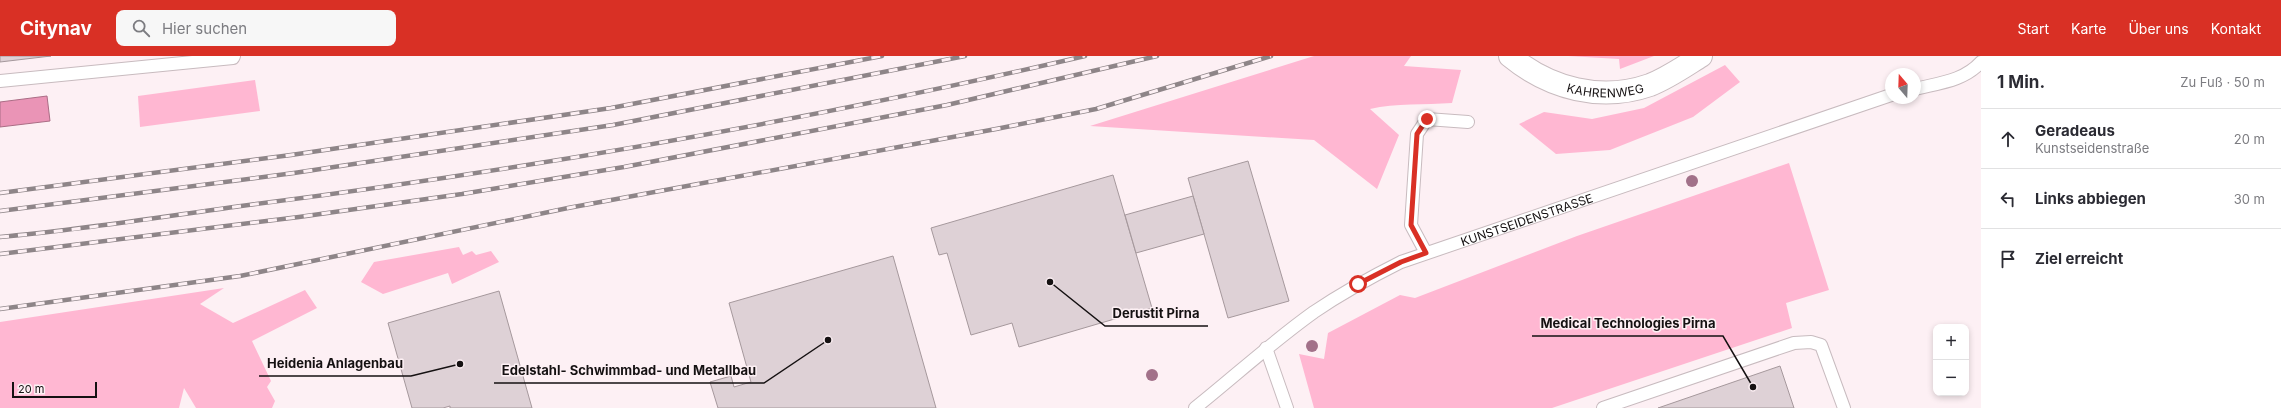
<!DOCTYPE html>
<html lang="de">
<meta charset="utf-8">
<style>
body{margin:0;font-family:Inter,sans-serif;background:#f7f7f7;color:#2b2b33}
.controls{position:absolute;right:12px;bottom:12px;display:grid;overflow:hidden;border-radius:8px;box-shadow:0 2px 6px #0003}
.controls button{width:36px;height:36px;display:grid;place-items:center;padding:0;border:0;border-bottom:1px solid #e1e1e2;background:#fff;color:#2b2b33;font:20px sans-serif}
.compass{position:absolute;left:1885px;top:12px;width:36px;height:36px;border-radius:50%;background:#fff;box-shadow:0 2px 6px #0003;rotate:341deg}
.scale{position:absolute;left:12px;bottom:10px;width:85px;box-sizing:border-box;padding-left:4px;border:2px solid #151112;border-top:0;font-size:11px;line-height:14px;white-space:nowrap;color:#151112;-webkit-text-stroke:3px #fdf0f4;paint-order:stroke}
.stop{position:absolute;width:12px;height:12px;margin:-9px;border:3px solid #d93025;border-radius:50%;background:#fff}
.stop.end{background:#d93025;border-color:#fff;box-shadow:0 1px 4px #0008}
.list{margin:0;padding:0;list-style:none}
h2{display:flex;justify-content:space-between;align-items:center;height:52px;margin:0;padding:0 16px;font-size:17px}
h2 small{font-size:13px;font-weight:400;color:#7c7c81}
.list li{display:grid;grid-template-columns:26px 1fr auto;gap:12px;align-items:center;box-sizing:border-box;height:60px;padding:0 16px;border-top:1px solid #e1e1e2}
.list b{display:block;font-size:15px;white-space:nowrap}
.list p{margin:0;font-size:13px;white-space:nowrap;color:#7c7c81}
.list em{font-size:13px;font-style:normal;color:#7c7c81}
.icon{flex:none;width:22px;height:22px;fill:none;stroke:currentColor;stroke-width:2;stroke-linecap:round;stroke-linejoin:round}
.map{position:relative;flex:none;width:1981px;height:352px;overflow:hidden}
header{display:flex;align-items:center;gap:24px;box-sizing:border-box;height:56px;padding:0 20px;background:#d93025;color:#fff}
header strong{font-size:19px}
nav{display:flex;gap:22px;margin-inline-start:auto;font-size:14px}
.search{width:280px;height:36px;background:#f7f7f7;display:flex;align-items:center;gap:10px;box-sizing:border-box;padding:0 14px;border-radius:8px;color:#7c7c81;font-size:15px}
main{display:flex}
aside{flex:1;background:#fff}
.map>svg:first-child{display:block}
.green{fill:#ffb7d2}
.water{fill:#ea94b6;stroke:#aa6d85}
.building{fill:#ded1d6;stroke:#a5989c}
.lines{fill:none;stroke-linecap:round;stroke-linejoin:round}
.service-casing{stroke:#c8bbbf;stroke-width:14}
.tertiary-casing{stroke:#c8bbbf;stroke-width:24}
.service{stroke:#fff;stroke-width:12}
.tertiary{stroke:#fff;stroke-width:22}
.rail-casing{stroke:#8e8588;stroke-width:4.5}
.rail{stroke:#fdf0f4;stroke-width:3;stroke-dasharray:9;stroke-linecap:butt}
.tree{fill:#a27189}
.route{stroke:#d93025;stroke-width:5}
.labels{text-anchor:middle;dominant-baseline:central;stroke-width:3;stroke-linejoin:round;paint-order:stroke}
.street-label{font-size:12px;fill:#151112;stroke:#fdf0f4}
.leader{fill:none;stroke:#151112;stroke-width:1.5}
.callout-dot{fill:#151112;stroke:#fdf0f4;stroke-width:1.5}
.callout-label{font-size:13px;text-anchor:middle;font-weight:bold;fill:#151112;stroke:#fdf0f4;stroke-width:3;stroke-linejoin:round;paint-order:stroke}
</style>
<header>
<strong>Citynav</strong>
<div class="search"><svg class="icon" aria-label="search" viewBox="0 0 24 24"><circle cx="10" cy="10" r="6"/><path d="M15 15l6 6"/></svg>Hier suchen</div>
<nav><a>Start</a><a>Karte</a><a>Über uns</a><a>Kontakt</a></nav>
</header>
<main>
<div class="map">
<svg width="1981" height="352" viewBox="0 0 1981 352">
<rect width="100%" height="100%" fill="#fdf0f4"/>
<g class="green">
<path d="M1314,0H1411L1404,10L1461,14L1452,47C1425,49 1396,47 1370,53L1399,79L1377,133L1314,84L1090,70Z"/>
<polygon points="1568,0 1654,0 1620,13 1619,3"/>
<polygon points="1725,9 1740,26 1693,61 1610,94 1556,98 1519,68 1544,56 1592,63 1644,52"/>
<polygon points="255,24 260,55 140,71 138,40"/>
<polygon points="1789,107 1829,234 1786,247 1792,272 1552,352 1314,352 1299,298 1324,303 1328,277 1400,239 1415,242 1577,180"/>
<polygon points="459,191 463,199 472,195 476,199 491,195 499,206 452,228 448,217 383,238 361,226 374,206"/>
<polygon points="224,232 200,248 233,267 305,234 317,252 252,285 271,325 267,331 275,345 272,352 196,352 184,332 179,352 0,352 0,266"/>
</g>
<polygon class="water" points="47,40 50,65 0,71 0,46"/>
<g class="building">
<polygon points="0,0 51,0 0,6"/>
<polygon points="1248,105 1289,245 1228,262 1188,122"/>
<polygon points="1113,119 1152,252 1019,291 1012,267 971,279 947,197 939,199 931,172"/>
<polygon points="1193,140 1204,178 1136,197 1125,159"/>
<polygon points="893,200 936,352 718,352 710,326 731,320 734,331 751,326 729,247"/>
<polygon points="499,235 532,352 450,352 450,350 443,352 412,352 388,267"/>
<polygon points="1780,310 1794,352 1658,352"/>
</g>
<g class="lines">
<defs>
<g id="service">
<polyline points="0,25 233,2 234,0"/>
<path d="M1915,33C1939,27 1964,25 1981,6"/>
<polyline points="1426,197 1411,169 1417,78 1427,63 1468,66"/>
<polyline points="1266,292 1287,352"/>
<path id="s1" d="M1195,352C1235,320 1272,286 1314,256C1342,237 1371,221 1401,206L1891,39"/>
<polyline points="1603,352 1794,287 1811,286 1821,289 1844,352"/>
</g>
<g id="tertiary">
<path id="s2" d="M1510,0C1550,33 1601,46 1650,29C1668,22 1685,10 1701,0"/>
</g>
</defs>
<use href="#service" class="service-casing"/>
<use href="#tertiary" class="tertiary-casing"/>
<use href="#service" class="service"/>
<use href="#tertiary" class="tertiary"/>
<defs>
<g id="rail">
<polyline points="0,137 291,99 611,52 882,0"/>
<polyline points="0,155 294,117 613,69 965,0"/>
<path d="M0,181C81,174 161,161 241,150C525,114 806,65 1085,0"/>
<polyline points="0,198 299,161 462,138 624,111 947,49 1157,0"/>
<polyline points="0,253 240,220 568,152 996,73 1096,53 1271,0"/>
</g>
</defs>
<use href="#rail" class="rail-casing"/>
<use href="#rail" class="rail"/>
</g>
<g class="tree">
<circle cx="1692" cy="125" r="6"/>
<circle cx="1312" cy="290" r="6"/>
<circle cx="1152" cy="319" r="6"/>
</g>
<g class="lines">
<polyline class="route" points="1358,228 1401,206 1426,197 1411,169 1417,78 1427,63"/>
</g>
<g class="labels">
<g class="street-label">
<text stroke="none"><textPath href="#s2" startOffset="104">KAHRENWEG</textPath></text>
<text stroke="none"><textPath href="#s1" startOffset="386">KUNSTSEIDENSTRASSE</textPath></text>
</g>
</g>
<path class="leader" d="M1050 226L1105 270H1208M1753 331L1723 280H1532M460 308L411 320H259M828 284L764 327H494"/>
<g class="callout-dot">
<circle cx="1050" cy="226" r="4"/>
<circle cx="1753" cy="331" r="4"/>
<circle cx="460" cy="308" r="4"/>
<circle cx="828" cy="284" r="4"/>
</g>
<g class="callout-label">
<text x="1156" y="262">Derustit Pirna</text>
<text x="1628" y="272">Medical Technologies Pirna</text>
<text x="335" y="312">Heidenia Anlagenbau</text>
<text x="629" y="319">Edelstahl- Schwimmbad- und Metallbau</text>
</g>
</svg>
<div class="controls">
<button>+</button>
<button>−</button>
</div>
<svg class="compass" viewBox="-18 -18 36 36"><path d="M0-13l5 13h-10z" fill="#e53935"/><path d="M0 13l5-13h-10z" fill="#7c7c81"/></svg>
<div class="scale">20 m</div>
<div class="stop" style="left:1358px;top:228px"></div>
<div class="stop end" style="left:1427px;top:63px"></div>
</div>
<aside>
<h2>1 Min.<small>Zu Fuß · 50 m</small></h2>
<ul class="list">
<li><svg class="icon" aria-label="ahead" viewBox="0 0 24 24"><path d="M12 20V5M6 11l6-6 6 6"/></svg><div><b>Geradeaus</b><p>Kunstseidenstraße</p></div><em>20 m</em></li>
<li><svg class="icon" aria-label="left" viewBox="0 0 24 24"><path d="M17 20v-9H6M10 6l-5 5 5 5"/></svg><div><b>Links abbiegen</b></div><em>30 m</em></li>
<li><svg class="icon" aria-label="arrive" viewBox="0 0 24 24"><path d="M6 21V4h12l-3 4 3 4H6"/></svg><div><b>Ziel erreicht</b></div></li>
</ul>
</aside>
</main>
